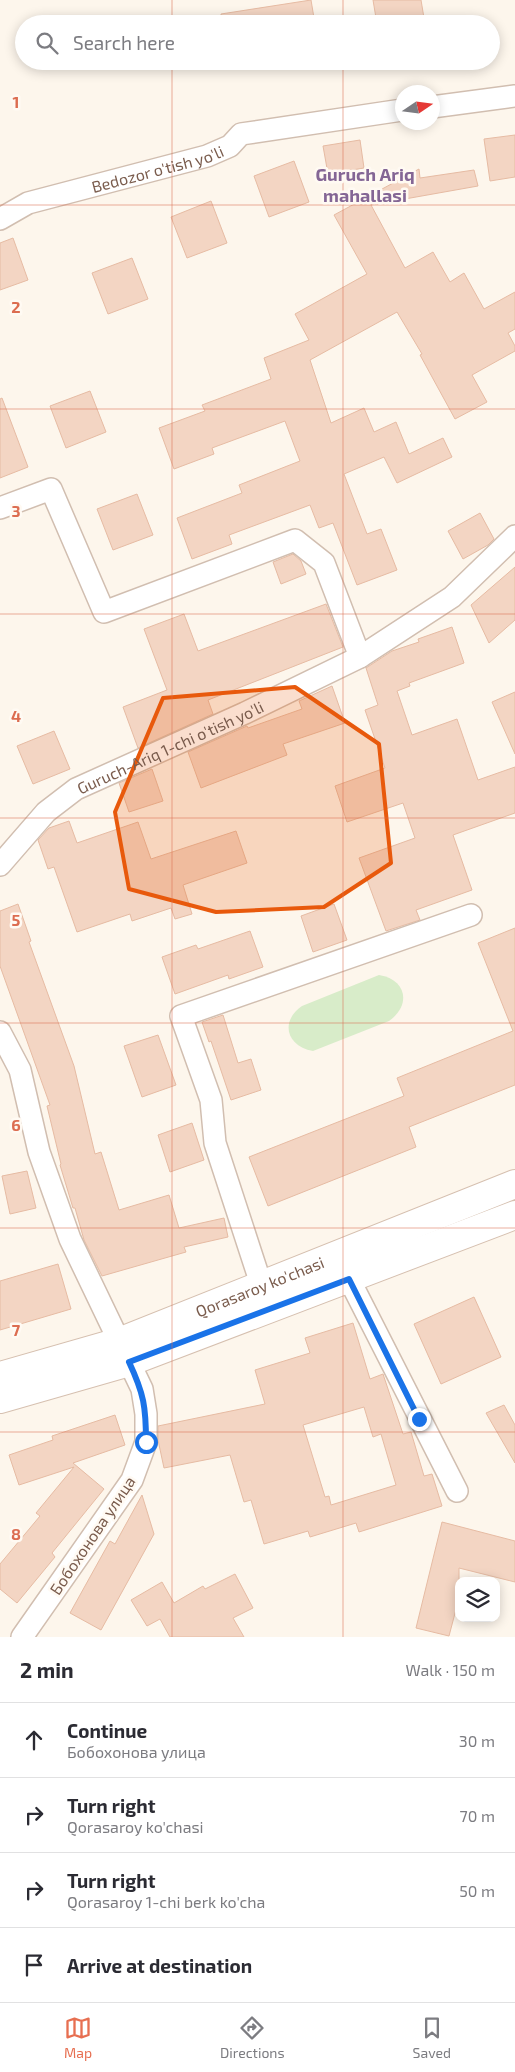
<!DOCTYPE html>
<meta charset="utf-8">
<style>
body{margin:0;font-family:"Exo 2",sans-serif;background:#f2f2f3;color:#2b2b33}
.controls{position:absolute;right:15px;bottom:15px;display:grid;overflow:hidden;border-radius:10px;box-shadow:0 2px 12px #0003}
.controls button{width:45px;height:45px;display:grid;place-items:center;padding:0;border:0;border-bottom:1px solid #e1e1e2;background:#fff;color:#2b2b33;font:25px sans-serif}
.compass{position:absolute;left:395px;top:85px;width:45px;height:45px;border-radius:50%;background:#fff;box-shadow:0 2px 12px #0003;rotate:77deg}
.stop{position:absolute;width:15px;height:15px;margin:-11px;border:4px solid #1a73e8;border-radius:50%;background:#fff}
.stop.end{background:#1a73e8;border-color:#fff;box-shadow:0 1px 5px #0008}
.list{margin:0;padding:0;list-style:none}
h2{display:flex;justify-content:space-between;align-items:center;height:65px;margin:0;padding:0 20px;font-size:21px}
h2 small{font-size:16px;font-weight:400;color:#7c7c81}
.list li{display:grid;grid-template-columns:32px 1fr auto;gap:15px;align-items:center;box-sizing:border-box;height:75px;padding:0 20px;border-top:1px solid #e1e1e2}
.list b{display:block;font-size:19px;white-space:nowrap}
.list p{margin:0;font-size:16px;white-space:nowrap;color:#7c7c81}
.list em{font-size:16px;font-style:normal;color:#7c7c81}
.icon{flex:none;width:28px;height:28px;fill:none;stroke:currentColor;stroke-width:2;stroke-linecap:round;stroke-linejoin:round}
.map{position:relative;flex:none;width:515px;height:1637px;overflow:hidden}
.search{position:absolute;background:#fff;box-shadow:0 2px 12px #0003;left:15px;right:15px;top:15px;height:55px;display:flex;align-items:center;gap:12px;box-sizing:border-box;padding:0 18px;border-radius:28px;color:#7c7c81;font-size:19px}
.sheet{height:365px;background:#fff}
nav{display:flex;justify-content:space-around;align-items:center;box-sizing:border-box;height:70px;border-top:1px solid #e1e1e2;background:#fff;font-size:14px;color:#7c7c81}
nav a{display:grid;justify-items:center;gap:2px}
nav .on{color:#e76f51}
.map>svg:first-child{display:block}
.green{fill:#d8ecc9}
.building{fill:#f3d5c3;stroke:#e6bba3;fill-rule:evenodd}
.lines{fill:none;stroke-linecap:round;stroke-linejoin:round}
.minor-casing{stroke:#d1beb0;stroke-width:24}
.secondary-casing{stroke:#d6c0b0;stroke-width:30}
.minor{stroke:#fff;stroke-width:21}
.secondary{stroke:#fff;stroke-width:28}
.route{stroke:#1a73e8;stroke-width:6}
.marked{fill:#e8590c;fill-opacity:0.2;stroke:#e8590c;stroke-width:4;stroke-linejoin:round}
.grid{fill:none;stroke:#dc6d51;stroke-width:1;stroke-opacity:0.55}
.labels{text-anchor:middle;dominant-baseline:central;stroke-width:5;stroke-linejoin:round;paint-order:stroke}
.street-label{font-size:16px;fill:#7a5c4d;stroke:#fffaf3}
.neighbourhood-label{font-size:18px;font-weight:bold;fill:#846695;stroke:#fffaf3}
.grid-label{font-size:16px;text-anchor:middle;font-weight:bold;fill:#dc6d51;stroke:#fffaf3;stroke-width:5;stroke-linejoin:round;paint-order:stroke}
</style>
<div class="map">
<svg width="515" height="1637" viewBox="0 0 515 1637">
<rect width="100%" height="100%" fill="#fdf6ec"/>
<path class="green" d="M379,975C406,979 412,1005 389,1021L313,1051C286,1046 280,1021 302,1006Z"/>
<g class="building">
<polygon points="311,0 315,24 222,24 221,14"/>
<polygon points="373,0 421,0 425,24 377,24"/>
<polygon points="515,135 515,177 490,181 484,139"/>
<polygon points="360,140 364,168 328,174 323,146"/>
<polygon points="294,161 309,202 269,217 254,176"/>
<polygon points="419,169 420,178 474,170 478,186 371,205 405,268 433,252 450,282 464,273 484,309 515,292 515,329 508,333 515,346 515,351 472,375 487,402 455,419 420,355 422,354 397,312 310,360 331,423 364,408 374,432 396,422 409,454 443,438 452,457 397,483 384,457 344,474 367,534 381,529 397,570 357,585 333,523 319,528 310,505 229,535 232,544 192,559 177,518 242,493 239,485 300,461 285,421 212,448 214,454 174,469 159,428 205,411 202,405 271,379 264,358 309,340 295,314 367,274 334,215"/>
<polygon points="211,201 227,243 187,258 171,217"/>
<polygon points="13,238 28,280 0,290 0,243"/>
<polygon points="132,258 148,299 108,314 92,273"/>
<polygon points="90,391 106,432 66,448 50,406"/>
<polygon points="2,398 28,467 0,478 0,399"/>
<polygon points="137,494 153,535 113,550 97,509"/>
<polygon points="480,513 494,539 488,545 463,559 448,531"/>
<polygon points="293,554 301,561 306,574 281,584 273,562"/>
<polygon points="515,567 515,620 489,643 471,605"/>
<polygon points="326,604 343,647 208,700 213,714 138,748 123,707 167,690 144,629 184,614 198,651"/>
<polygon points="452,627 464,663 409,683 410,686 397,691 412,735 457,719 478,780 515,767 515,813 453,835 472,890 416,910 420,920 386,931 359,858 415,838 403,803 347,822 335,786 385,768 365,710 378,705 366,668 392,651 419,642 418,639"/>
<polygon points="332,686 345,723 283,744 287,755 201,788 188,752 247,726 248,728 302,709 299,701"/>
<polygon points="515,692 515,754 492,702"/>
<polygon points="54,731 70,769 33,784 17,746"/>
<polygon points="152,769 163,801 129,812 119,783"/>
<polygon points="69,821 77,843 138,822 151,859 236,831 247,863 183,885 192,914 175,919 171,908 132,921 130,914 77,932 54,867 48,869 38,840 49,828"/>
<polygon points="18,904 31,941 29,942 74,1066 95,1154 101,1152 119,1210 169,1195 179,1228 224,1218 228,1237 184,1247 186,1252 102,1276 84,1240 75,1208 73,1208 60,1165 61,1164 47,1106 50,1105 0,966 0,911"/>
<polygon points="334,904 347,940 313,952 301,916"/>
<polygon points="515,928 515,1085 409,1127 416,1147 268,1206 249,1157 404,1096 397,1078 513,1031 478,943"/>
<polygon points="250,931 263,967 229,979 228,975 175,994 162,957 196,945 198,949"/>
<polygon points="223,1015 238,1063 251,1059 261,1090 231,1100 211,1041 209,1042 202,1022"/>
<polygon points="158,1035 176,1085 142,1097 124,1046"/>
<polygon points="192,1123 204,1160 170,1172 158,1135"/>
<polygon points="27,1171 36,1208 10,1214 2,1176"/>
<polygon points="58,1264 71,1309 0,1330 0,1281"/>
<polygon points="474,1297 501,1357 441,1384 414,1324"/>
<path d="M353,1323L370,1379L383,1374L403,1434L411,1432L424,1476L432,1474L442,1506L359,1532L356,1523L310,1537L308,1531L264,1544L251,1500L244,1502L230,1455L164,1468L158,1440V1426L265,1404L255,1370L310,1353L305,1338ZM364,1407L373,1437L381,1434L396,1485L331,1505L329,1496L325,1497L303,1425Z"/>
<polygon points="504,1405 515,1425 515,1463 486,1413"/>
<polygon points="115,1415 125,1445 73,1463 104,1489 52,1553 55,1557 17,1603 0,1589 0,1564 40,1516 36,1513 74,1467 19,1485 9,1455 53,1440 52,1436"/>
<polygon points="142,1495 154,1534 101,1630 70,1613 110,1541 115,1544"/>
<polygon points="442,1522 515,1541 515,1582 459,1568 459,1598 449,1636 416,1628"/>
<polygon points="235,1574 253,1608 233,1618 244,1637 170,1637 160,1619 147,1626 131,1600 162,1582 174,1603 203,1586 205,1589"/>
</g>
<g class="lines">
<defs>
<g id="minor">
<polyline points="432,107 515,96"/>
<path id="s1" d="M0,219L28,203L207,156L230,146L241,134L402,110"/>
<polyline points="0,508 51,489 104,612 295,540 324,563 360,657"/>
<path id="s2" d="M0,865L46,812L76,789L245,713L360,657L452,597L515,536"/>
<polyline points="0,1032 20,1070 39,1152 70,1239 142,1389 146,1414 146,1442 132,1480 22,1637"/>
<polyline points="349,1279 457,1491"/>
<polyline points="261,1284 215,1143 211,1100 181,1016 471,915"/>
</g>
<g id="secondary">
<path id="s3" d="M0,1376L119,1342L515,1184"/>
<polyline points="0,1399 129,1362 515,1215"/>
</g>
</defs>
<use href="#minor" class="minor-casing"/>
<use href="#secondary" class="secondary-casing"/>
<use href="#minor" class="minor"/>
<use href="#secondary" class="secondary"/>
</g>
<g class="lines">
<path class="route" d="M146,1442C146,1407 144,1394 129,1362L349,1279L419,1419"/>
</g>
<path class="marked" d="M295,687L379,744L391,863L324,907L216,912L129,889L115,812L163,698Z"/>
<path class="grid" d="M172,0V24M343,0V24M172,61V1637M343,61V1637M0,205H515M0,409H515M0,614H515M0,818H515M0,1023H515M0,1228H515M0,1432H515"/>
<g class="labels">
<g class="street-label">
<text stroke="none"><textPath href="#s1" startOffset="166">Bedozor o'tish yo'li</textPath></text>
<text stroke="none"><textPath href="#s2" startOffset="211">Guruch-Ariq 1-chi o'tish yo'li</textPath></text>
<text stroke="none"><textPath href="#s3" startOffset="275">Qorasaroy ko'chasi</textPath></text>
<text transform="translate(92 1535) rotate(-56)">Бобохонова улица</text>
</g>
<g class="neighbourhood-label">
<text x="365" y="174">Guruch Ariq<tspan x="365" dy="21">mahallasi</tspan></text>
</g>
</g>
<g class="grid-label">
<text x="16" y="108">1</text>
<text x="16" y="313">2</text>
<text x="16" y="517">3</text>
<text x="16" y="722">4</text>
<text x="16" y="926">5</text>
<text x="16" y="1131">6</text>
<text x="16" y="1336">7</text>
<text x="16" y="1540">8</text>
</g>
</svg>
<div class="controls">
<button><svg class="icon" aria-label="layers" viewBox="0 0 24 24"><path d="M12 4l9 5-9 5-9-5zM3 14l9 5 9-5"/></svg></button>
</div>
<svg class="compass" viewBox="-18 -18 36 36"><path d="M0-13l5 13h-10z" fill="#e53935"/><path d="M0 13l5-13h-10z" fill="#7c7c81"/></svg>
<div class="stop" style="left:146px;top:1442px"></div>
<div class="stop end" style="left:419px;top:1419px"></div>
<div class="search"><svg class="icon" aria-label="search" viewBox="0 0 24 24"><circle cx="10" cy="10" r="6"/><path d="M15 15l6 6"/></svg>Search here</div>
</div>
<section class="sheet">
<h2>2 min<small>Walk · 150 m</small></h2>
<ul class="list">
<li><svg class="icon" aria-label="ahead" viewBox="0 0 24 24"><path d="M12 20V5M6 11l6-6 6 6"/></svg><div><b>Continue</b><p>Бобохонова улица</p></div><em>30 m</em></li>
<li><svg class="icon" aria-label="right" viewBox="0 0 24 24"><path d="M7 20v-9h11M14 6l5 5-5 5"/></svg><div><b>Turn right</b><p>Qorasaroy ko'chasi</p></div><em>70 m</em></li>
<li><svg class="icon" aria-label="right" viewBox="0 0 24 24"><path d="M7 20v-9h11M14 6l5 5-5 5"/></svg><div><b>Turn right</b><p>Qorasaroy 1-chi berk ko'cha</p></div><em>50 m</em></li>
<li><svg class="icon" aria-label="arrive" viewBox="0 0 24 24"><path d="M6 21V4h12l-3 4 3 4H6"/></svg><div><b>Arrive at destination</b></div></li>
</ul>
</section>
<nav>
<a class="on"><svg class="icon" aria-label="map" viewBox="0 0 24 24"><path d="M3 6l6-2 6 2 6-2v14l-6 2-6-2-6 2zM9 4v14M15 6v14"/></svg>Map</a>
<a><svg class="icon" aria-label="directions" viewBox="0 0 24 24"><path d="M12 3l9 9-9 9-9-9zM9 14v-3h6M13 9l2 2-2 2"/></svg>Directions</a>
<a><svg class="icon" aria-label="saved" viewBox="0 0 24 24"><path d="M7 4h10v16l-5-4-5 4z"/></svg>Saved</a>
</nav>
